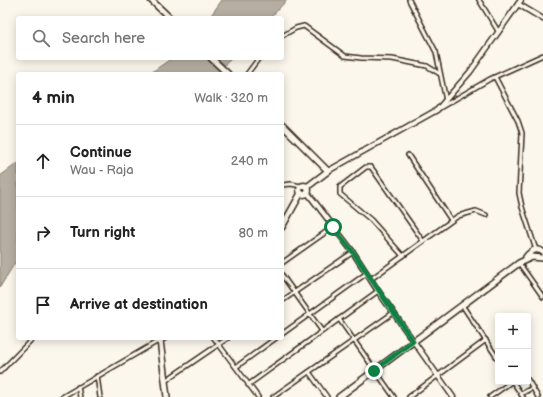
<!DOCTYPE html>
<meta charset="utf-8">
<style>
body{margin:0;font-family:"Balsamiq Sans",sans-serif;background:#f2f2f2;color:#222}
.controls{position:absolute;right:12px;bottom:12px;display:grid;overflow:hidden;border-radius:4px;box-shadow:0 2px 10px #0003}
.controls button{width:36px;height:36px;display:grid;place-items:center;padding:0;border:0;border-bottom:1px solid #e0e0e0;background:#fff;color:#222;font:20px sans-serif}
.stop{position:absolute;width:12px;height:12px;margin:-9px;border:3px solid #0b8043;border-radius:50%;background:#fff}
.stop.end{background:#0b8043;border-color:#fff;box-shadow:0 1px 4px #0008}
.list{margin:0;padding:0;list-style:none}
h2{display:flex;justify-content:space-between;align-items:center;height:52px;margin:0;padding:0 16px;font-size:17px}
h2 small{font-size:13px;font-weight:400;color:#767676}
.list li{display:grid;grid-template-columns:26px 1fr auto;gap:12px;align-items:center;box-sizing:border-box;height:72px;padding:0 16px;border-top:1px solid #e0e0e0}
.list b{display:block;font-size:15px;white-space:nowrap}
.list p{margin:0;font-size:13px;white-space:nowrap;color:#767676}
.list em{font-size:13px;font-style:normal;color:#767676}
.icon{flex:none;width:22px;height:22px;fill:none;stroke:currentColor;stroke-width:2;stroke-linecap:round;stroke-linejoin:round}
.map{position:relative;flex:none;width:543px;height:397px;overflow:hidden}
.search{position:absolute;background:#fff;box-shadow:0 2px 10px #0003;left:16px;top:16px;width:268px;height:44px;display:flex;align-items:center;gap:10px;box-sizing:border-box;padding:0 14px;border-radius:4px;color:#767676;font-size:15px}
.panel{position:absolute;background:#fff;box-shadow:0 2px 10px #0003;left:16px;top:72px;width:268px;height:268px;border-radius:4px}
.map>svg:first-child{display:block}
.water{fill:#b6aea2;stroke:#85796d}
.lines{fill:none;stroke-linecap:round;stroke-linejoin:round}
.minor-casing{stroke:#3b2a1e;stroke-width:6}
.tertiary-casing{stroke:#3b2a1e;stroke-width:7}
.primary-casing{stroke:#3b2a1e;stroke-width:8}
.minor{stroke:#fbf7ec;stroke-width:3}
.tertiary{stroke:#fbf7ec;stroke-width:4}
.primary{stroke:#fbf7ec;stroke-width:5}
.route{stroke:#0b8043;stroke-width:5}
</style>
<div class="map">
<svg width="543" height="397" viewBox="0 0 543 397">
<rect width="100%" height="100%" fill="#fbf7ec"/>
<filter id="ink" filterUnits="userSpaceOnUse"><feTurbulence type="fractalNoise" baseFrequency=".025" numOctaves="2"/><feDisplacementMap in="SourceGraphic" scale="8" xChannelSelector="R" yChannelSelector="G"/><feConvolveMatrix kernelMatrix="1 2 1 2 8 2 1 2 1" color-interpolation-filters="sRGB"/></filter>
<g filter="url(#ink)">
<g class="water">
<polygon points="222,0 287,0 270,18 209,18"/>
<polygon points="172,58 232,58 215,74 149,74"/>
<polygon points="18,163 18,258 0,287 0,176"/>
</g>
<g class="lines">
<defs>
<g id="minor">
<polyline points="409,0 436,52 446,101"/>
<polyline points="479,0 498,31"/>
<polyline points="282,36 296,28 304,26 345,56 361,58 392,59 427,66 440,74"/>
<polyline points="247,74 259,58"/>
<polyline points="495,77 518,121 522,133 519,193 522,207 536,250"/>
<polyline points="438,109 490,79 543,55"/>
<polyline points="408,155 451,220"/>
<polyline points="282,185 291,184 301,186"/>
<polyline points="403,256 371,220 340,194 340,187 366,167 371,167 423,241"/>
<polyline points="282,263 333,227"/>
<polyline points="519,263 543,297"/>
<polyline points="282,275 322,331"/>
<polyline points="371,279 458,216 476,211 486,215"/>
<polyline points="282,301 353,252"/>
<polyline points="462,305 498,359"/>
<polyline points="339,319 394,397"/>
<polyline points="282,334 367,273"/>
<polyline points="214,338 258,397"/>
<polyline points="236,367 276,338"/>
<polyline points="0,372 33,338"/>
<polyline points="309,372 327,397"/>
<polyline points="97,376 100,397"/>
<polyline points="528,380 538,397"/>
<polyline points="165,381 228,338"/>
<polyline points="513,382 523,397"/>
<polyline points="248,385 378,291"/>
<polyline points="78,387 80,397"/>
<polyline points="521,394 532,388"/>
<polyline points="62,397 160,340 159,339"/>
<polyline points="273,397 393,313"/>
<polyline points="409,397 486,340"/>
<polyline points="490,397 511,382"/>
</g>
<g id="tertiary">
<polyline points="518,4 543,19"/>
<polyline points="328,171 437,110 470,72 521,0"/>
<polyline points="307,192 353,252 378,291 453,397"/>
</g>
<g id="primary">
<polyline points="151,0 170,18"/>
<polyline points="211,58 228,74"/>
<polyline points="282,125 328,171 307,187"/>
<circle cx="304" cy="190" r="4.5"/>
<polyline points="282,227 301,193"/>
<path d="M528,259L526,257C531,251 536,247 543,252"/>
<polyline points="164,338 160,340 167,397"/>
<polyline points="339,397 519,263 532,257 543,258"/>
</g>
</defs>
<use href="#minor" class="minor-casing"/>
<use href="#tertiary" class="tertiary-casing"/>
<use href="#primary" class="primary-casing"/>
<use href="#minor" class="minor"/>
<use href="#tertiary" class="tertiary"/>
<use href="#primary" class="primary"/>
</g>
</g>
<g class="lines" filter="url(#ink)">
<polyline class="route" points="333,227 353,252 413,341 374,371"/>
</g>
</svg>
<div class="controls">
<button>+</button>
<button>−</button>
</div>
<div class="stop" style="left:333px;top:227px"></div>
<div class="stop end" style="left:374px;top:371px"></div>
<div class="search"><svg class="icon" aria-label="search" viewBox="0 0 24 24"><circle cx="10" cy="10" r="6"/><path d="M15 15l6 6"/></svg>Search here</div>
<section class="panel">
<h2>4 min<small>Walk · 320 m</small></h2>
<ul class="list">
<li><svg class="icon" aria-label="ahead" viewBox="0 0 24 24"><path d="M12 20V5M6 11l6-6 6 6"/></svg><div><b>Continue</b><p>Wau - Raja</p></div><em>240 m</em></li>
<li><svg class="icon" aria-label="right" viewBox="0 0 24 24"><path d="M7 20v-9h11M14 6l5 5-5 5"/></svg><div><b>Turn right</b></div><em>80 m</em></li>
<li><svg class="icon" aria-label="arrive" viewBox="0 0 24 24"><path d="M6 21V4h12l-3 4 3 4H6"/></svg><div><b>Arrive at destination</b></div></li>
</ul>
</section>
</div>
